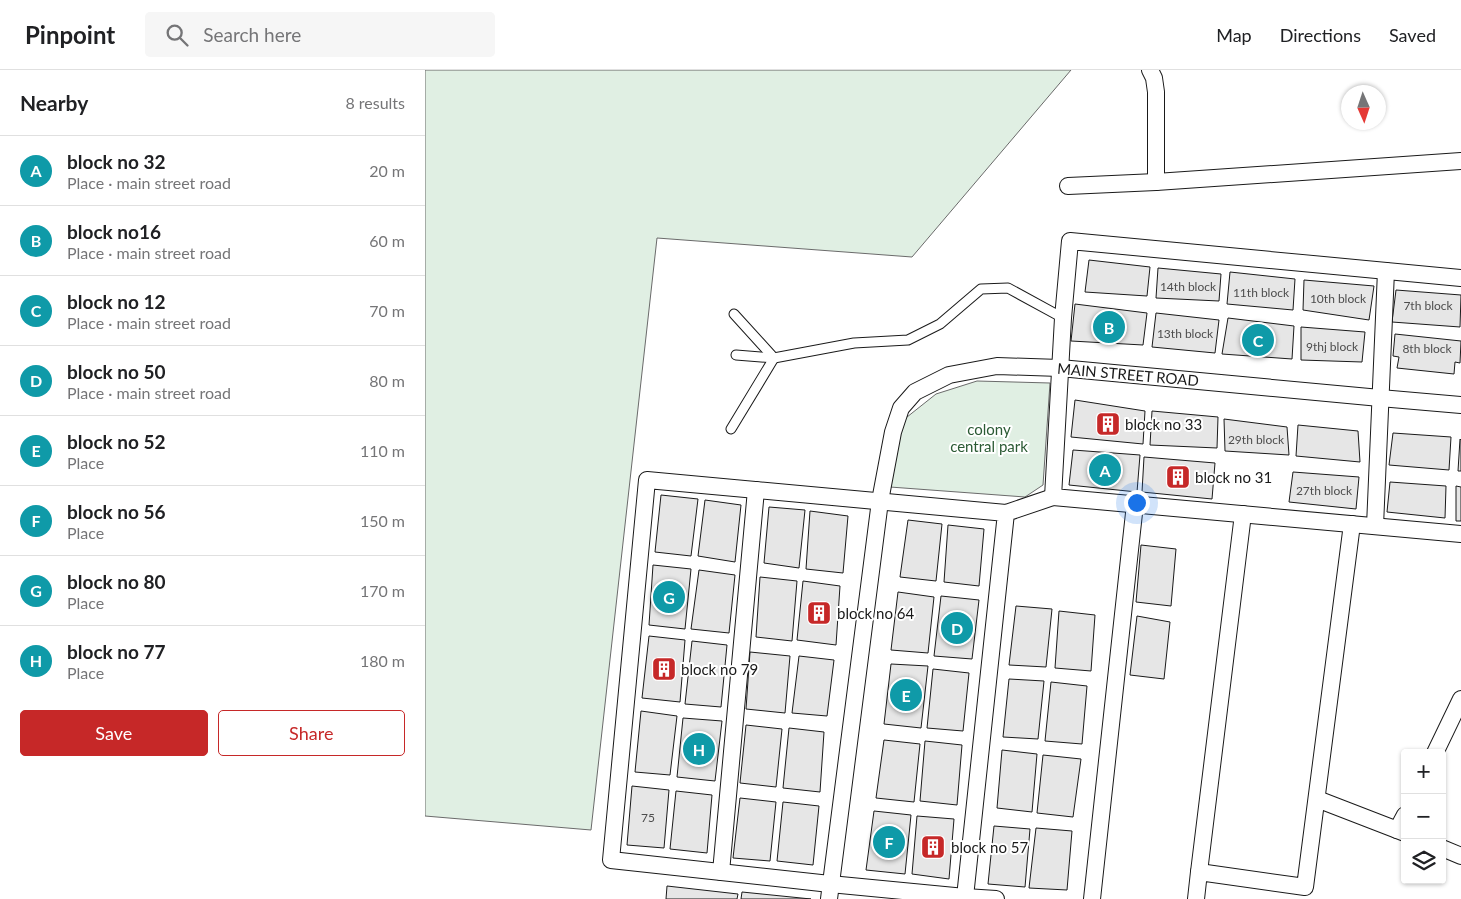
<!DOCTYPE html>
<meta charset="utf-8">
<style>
body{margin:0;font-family:Lato,sans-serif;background:#f6f6f6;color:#202124}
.controls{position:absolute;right:15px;bottom:15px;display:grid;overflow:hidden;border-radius:5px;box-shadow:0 1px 4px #0004}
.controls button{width:45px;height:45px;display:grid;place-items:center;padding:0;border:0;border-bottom:1px solid #e0e0e0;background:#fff;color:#202124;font:25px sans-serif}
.compass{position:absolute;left:916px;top:15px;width:45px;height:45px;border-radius:50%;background:#fff;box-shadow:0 1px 4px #0004;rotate:177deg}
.you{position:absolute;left:711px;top:432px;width:18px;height:18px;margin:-12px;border:4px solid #fff;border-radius:50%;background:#1a73e8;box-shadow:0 0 0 8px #1a73e833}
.badge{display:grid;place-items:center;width:32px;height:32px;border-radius:50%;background:#c62828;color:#fff;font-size:16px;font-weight:700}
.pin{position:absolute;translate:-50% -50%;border:2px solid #fff;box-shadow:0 1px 5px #0006}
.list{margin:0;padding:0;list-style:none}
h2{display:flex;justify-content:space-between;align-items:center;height:65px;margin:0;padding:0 20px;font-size:21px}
h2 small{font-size:16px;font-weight:400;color:#757577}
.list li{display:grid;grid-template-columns:32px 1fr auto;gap:15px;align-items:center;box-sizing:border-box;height:70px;padding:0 20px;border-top:1px solid #e0e0e0}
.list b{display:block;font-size:19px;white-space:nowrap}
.list p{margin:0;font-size:16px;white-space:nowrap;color:#757577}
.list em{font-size:16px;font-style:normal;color:#757577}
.actions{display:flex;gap:10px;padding:15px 20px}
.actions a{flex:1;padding:11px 0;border:1px solid #c62828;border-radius:5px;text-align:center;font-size:18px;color:#c62828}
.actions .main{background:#c62828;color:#fff}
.icon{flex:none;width:28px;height:28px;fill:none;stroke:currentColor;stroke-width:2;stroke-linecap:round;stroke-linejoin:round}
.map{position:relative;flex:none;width:1036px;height:829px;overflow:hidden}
header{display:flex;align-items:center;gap:30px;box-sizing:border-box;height:70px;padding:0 25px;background:#fff;border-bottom:1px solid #e0e0e0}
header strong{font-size:24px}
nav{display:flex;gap:28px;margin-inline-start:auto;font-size:18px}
.search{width:350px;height:45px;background:#f6f6f6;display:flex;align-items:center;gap:12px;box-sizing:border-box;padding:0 18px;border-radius:5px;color:#757577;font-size:19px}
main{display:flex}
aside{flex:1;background:#fff}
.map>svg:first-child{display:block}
.green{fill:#e0efe3;stroke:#6a6a6a}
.building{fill:#e6e6e6;stroke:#1a1a1a}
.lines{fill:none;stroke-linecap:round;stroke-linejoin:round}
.service-casing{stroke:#1a1a1a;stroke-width:11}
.minor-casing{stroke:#1a1a1a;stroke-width:18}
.service{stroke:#fff;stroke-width:9}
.minor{stroke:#fff;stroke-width:16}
.labels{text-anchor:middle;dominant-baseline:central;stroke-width:4;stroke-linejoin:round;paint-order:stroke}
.number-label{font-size:12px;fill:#4d4d4d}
.street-label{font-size:15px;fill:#1a1a1a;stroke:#fff}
.poi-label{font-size:15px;fill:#1a1a1a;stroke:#fff;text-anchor:start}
.park-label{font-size:15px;fill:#2b5a34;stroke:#fff}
</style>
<header>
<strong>Pinpoint</strong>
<div class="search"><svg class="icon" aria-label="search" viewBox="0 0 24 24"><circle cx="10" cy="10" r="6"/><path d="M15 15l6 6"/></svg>Search here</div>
<nav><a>Map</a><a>Directions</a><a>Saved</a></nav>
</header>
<main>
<aside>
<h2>Nearby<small>8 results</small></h2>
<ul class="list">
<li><span class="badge" style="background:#0f9aa8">A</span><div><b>block no 32</b><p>Place · main street road</p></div><em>20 m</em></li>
<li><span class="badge" style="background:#0f9aa8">B</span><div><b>block no16</b><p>Place · main street road</p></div><em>60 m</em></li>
<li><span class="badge" style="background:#0f9aa8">C</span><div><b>block no 12</b><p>Place · main street road</p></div><em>70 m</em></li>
<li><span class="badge" style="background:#0f9aa8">D</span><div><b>block no 50</b><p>Place · main street road</p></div><em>80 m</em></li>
<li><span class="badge" style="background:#0f9aa8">E</span><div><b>block no 52</b><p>Place</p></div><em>110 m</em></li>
<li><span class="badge" style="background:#0f9aa8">F</span><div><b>block no 56</b><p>Place</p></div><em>150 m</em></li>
<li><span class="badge" style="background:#0f9aa8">G</span><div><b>block no 80</b><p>Place</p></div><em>170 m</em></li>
<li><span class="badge" style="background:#0f9aa8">H</span><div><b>block no 77</b><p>Place</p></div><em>180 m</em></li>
</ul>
<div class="actions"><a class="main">Save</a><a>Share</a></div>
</aside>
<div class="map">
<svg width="1036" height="829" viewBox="0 0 1036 829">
<rect width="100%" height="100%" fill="#fff"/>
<g class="green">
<polygon points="0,0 646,0 487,187 232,168 166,760 0,746"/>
<polygon points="552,311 625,313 618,415 600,427 465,417 477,351 511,324"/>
</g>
<g class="building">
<polygon points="664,190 725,197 722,226 660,222"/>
<polygon points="733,198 796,204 794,231 731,228"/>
<polygon points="805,202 870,209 868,240 802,234"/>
<polygon points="879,210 949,216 944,250 878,240"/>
<polygon points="971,220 1036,225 1035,257 967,252"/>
<polygon points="650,234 722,243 718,275 646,271"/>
<polygon points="731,243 794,250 790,283 727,277"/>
<polygon points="803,248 869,256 867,289 797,284"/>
<polygon points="876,257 940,262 937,292 876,290"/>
<polygon points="970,264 1036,271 1035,293 1030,292 1029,304 972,298 974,287 968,286"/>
<polygon points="650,330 720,341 718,374 646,367"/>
<polygon points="727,341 793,347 792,378 725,375"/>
<polygon points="799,349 862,357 864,385 800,381"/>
<polygon points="873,355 933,361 935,392 871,386"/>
<polygon points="968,363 1026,367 1024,400 964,395"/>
<polygon points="1035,369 1036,370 1036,401 1033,401"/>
<polygon points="648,380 715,385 712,422 644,415"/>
<polygon points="719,387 790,393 787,429 717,422"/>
<polygon points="868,402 934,407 931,439 864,432"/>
<polygon points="965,412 1021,416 1020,448 962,442"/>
<polygon points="1031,416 1036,417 1036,451 1031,451"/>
<polygon points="236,425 273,429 266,486 230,482"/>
<polygon points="280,430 316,435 310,492 273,486"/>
<polygon points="344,437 380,440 374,498 339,493"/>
<polygon points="385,441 423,446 418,503 381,499"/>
<polygon points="483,450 517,454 511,511 475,507"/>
<polygon points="523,455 559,459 554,516 519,512"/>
<polygon points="716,475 751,479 746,536 711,532"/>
<polygon points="228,495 266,499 260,559 224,555"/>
<polygon points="274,500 310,505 304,563 266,559"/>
<polygon points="335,507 372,511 367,571 331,567"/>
<polygon points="378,511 415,516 411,575 372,570"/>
<polygon points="473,522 509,527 503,583 466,580"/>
<polygon points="516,526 554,530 547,589 509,586"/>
<polygon points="591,536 627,539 621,597 584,595"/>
<polygon points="634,541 670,545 666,601 630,598"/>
<polygon points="712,546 745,552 739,609 705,605"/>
<polygon points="224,566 260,570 255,632 217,628"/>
<polygon points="267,571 302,575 296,637 260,634"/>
<polygon points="325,582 365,586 360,643 321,639"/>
<polygon points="374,586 409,590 402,646 367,643"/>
<polygon points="466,594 503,596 496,658 459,654"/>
<polygon points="508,599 544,603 538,661 502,658"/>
<polygon points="584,609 619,611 613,669 578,667"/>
<polygon points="626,612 662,616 657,674 620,671"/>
<polygon points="216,641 252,646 245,705 210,702"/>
<polygon points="258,648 297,651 290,711 252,707"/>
<polygon points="321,655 357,659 351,717 315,713"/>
<polygon points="364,658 399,662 395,722 358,718"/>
<polygon points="459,670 495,674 489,732 451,728"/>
<polygon points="500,671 537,675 532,735 495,731"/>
<polygon points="577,680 612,684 607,742 572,738"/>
<polygon points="618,685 656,689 648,747 612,743"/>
<polygon points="207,716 244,720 239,778 202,775"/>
<polygon points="251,721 287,725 282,783 245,779"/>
<polygon points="315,728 351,732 345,791 308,788"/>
<polygon points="358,732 394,736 388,795 352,791"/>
<polygon points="449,741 486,745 480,804 441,800"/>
<polygon points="492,746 529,749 524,809 487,804"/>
<polygon points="569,756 605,759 600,817 563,814"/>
<polygon points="611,758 647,761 642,820 604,818"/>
<polygon points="242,816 313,824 312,829 241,829"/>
<polygon points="317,822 386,829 316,829"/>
</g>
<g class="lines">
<defs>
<g id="service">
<polyline points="309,244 349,288"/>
<polyline points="311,285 349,288 429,273 483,270 515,254 556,219 583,218 638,248"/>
<polyline points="306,359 349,288"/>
</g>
<g id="minor">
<polyline points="725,0 729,8 731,22 731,112"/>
<polyline points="643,116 731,112 1036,91"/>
<polyline points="1036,208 645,171 638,248 628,427 1036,464"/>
<polyline points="581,443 540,827 405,814 186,790 222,410 581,443 628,427"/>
<polyline points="950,456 961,201"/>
<polyline points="1010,683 1036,629"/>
<polyline points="892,729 980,763"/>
<polyline points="972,760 980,745"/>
<polyline points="1017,778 1036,786"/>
<polyline points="296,802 331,420"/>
<polyline points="774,802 818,444"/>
<polyline points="404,829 455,431 468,362 476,338 490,322 524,305 572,296 635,298 955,328 1036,335"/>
<polyline points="540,829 540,827 571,829"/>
<polyline points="667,829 710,434"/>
<polyline points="771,829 774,802 880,817 927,454"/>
</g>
</defs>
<use href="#service" class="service-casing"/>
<use href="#minor" class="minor-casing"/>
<use href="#service" class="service"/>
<use href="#minor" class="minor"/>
</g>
<defs>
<symbol id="building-square" viewBox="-11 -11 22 22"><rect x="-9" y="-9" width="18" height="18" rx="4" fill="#c62828" stroke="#fff"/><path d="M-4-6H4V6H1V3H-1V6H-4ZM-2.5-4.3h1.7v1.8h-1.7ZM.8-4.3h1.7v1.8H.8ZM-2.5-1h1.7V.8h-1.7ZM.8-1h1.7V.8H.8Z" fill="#fff"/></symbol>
</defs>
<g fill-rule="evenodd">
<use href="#building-square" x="669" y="340" width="28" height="28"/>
<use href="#building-square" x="739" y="393" width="28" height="28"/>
<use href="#building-square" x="380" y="529" width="28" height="28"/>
<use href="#building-square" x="225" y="585" width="28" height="28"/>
<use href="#building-square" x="494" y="763" width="28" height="28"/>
</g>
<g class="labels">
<g class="number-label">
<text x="763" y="216">14th block</text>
<text x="836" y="222">11th block</text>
<text x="913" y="228">10th block</text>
<text x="1003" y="235">7th block</text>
<text x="760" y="263">13th block</text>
<text x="907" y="276">9thj block</text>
<text x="1002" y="278">8th block</text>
<text x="831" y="369">29th block</text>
<text x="899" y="420">27th block</text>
<text x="223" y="747">75</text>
</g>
<g class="street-label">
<text transform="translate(703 304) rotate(5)">MAIN STREET ROAD</text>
</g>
<g class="poi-label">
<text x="700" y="354">block no 33</text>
<text x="770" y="407">block no 31</text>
<text x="412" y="543">block no 64</text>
<text x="256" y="599">block no 79</text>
<text x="526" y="777">block no 57</text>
</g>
<g class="park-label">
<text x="564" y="359">colony<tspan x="564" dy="17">central park</tspan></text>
</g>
</g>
</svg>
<div class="controls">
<button>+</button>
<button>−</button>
<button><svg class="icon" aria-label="layers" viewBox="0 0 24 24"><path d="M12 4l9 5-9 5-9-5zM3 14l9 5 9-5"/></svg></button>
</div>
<svg class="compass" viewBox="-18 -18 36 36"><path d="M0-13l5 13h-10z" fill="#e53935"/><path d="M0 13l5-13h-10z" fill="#757577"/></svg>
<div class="you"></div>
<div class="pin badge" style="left:680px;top:400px;background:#0f9aa8">A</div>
<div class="pin badge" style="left:684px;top:257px;background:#0f9aa8">B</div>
<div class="pin badge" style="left:833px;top:270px;background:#0f9aa8">C</div>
<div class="pin badge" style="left:532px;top:558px;background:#0f9aa8">D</div>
<div class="pin badge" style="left:481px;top:625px;background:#0f9aa8">E</div>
<div class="pin badge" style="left:464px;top:772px;background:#0f9aa8">F</div>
<div class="pin badge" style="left:244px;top:527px;background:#0f9aa8">G</div>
<div class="pin badge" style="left:274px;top:679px;background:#0f9aa8">H</div>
</div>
</main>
